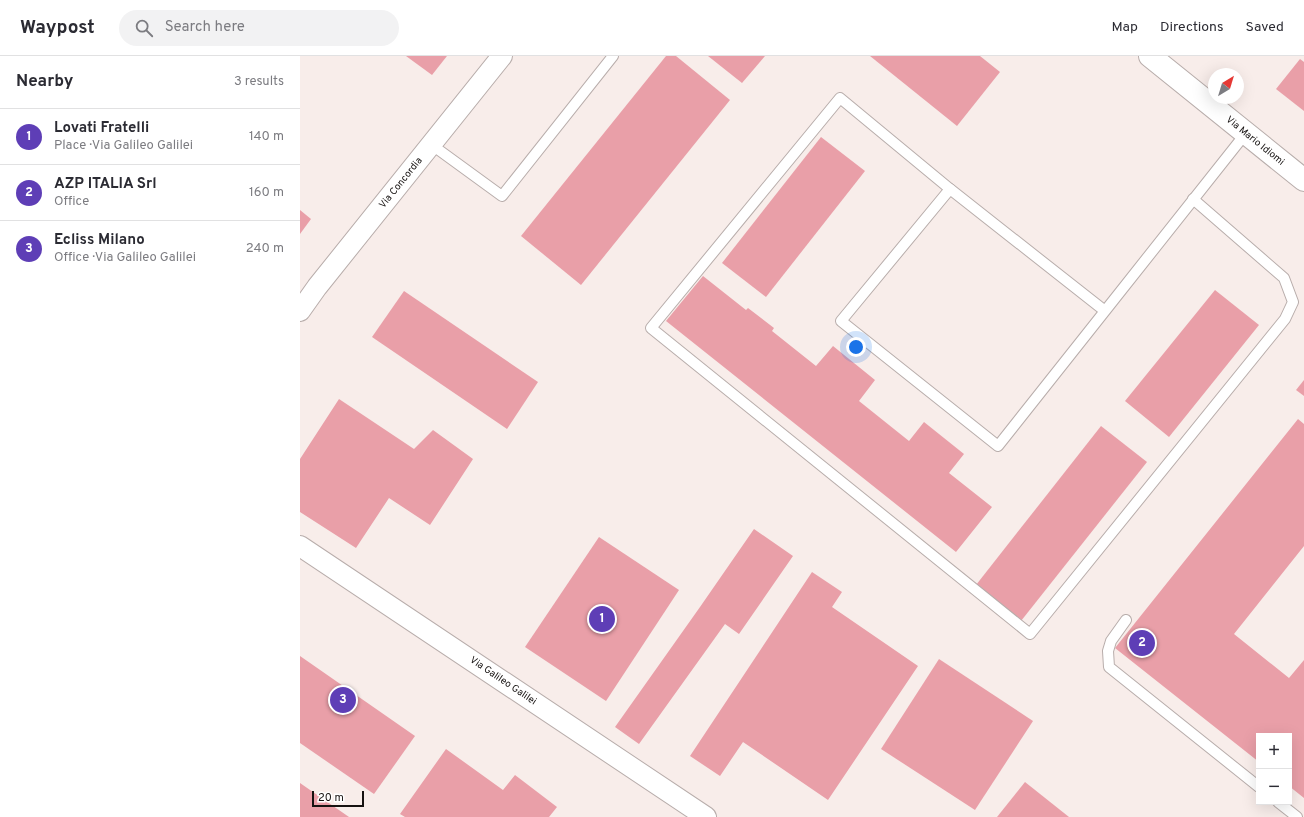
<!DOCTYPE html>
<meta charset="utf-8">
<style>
body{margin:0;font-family:Overpass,sans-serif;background:#f2f2f3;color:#2b2b33}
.controls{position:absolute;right:12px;bottom:12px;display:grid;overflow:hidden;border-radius:0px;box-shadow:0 4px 16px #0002}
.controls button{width:36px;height:36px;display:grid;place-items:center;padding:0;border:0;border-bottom:1px solid #e1e1e2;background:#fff;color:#2b2b33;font:20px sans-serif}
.compass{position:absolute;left:908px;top:12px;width:36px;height:36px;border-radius:50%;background:#fff;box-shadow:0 4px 16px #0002;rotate:38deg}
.scale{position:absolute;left:12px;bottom:10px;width:52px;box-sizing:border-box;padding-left:4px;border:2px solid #161211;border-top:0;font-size:11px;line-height:14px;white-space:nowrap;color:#161211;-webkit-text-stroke:3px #fff;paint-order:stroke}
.you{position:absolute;left:556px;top:291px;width:14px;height:14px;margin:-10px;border:3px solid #fff;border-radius:50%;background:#1a73e8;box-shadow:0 0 0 6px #1a73e833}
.badge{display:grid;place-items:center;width:26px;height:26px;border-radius:50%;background:#5e3eb6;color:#fff;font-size:13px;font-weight:700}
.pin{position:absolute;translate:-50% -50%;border:2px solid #fff;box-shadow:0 1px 4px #0006}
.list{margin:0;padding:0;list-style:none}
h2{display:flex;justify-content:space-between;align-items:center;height:52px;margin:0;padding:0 16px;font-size:17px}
h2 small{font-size:13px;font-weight:400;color:#7c7c81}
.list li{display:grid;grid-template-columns:26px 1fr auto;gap:12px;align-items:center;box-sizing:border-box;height:56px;padding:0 16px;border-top:1px solid #e1e1e2}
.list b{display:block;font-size:15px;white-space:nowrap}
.list p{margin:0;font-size:13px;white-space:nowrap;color:#7c7c81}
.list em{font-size:13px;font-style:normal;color:#7c7c81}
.icon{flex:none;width:22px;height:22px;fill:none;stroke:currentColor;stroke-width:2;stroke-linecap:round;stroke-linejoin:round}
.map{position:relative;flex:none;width:1004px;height:761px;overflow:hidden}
header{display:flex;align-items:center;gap:24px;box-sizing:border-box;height:56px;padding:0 20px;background:#fff;border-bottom:1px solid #e1e1e2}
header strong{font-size:19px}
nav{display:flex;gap:22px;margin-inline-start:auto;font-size:14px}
.search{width:280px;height:36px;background:#f2f2f3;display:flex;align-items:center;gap:10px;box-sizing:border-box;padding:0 14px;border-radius:22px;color:#7c7c81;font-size:15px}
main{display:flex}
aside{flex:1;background:#fff}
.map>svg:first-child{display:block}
.building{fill:#e99fa8}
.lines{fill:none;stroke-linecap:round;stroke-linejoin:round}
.service-casing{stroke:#b8adab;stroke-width:12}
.minor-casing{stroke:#b8adab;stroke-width:22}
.tertiary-casing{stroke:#b8adab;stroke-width:24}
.service{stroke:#fff;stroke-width:10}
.minor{stroke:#fff;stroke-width:20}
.tertiary{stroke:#fff;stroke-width:22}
.labels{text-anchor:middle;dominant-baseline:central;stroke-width:3;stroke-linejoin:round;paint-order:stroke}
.street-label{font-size:10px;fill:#161211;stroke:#fff}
</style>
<header>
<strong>Waypost</strong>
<div class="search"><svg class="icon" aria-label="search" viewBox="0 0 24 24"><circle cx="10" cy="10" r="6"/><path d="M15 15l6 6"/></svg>Search here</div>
<nav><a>Map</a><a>Directions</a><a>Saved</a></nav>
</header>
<main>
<aside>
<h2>Nearby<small>3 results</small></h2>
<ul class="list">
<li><span class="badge">1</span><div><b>Lovati Fratelli</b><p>Place · Via Galileo Galilei</p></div><em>140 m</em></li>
<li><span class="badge">2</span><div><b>AZP ITALIA Srl</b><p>Office</p></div><em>160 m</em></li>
<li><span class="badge">3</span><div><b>Ecliss Milano</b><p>Office · Via Galileo Galilei</p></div><em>240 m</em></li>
</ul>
</aside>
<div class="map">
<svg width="1004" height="761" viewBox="0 0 1004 761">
<rect width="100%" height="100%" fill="#f8edea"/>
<g class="building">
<polygon points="106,0 147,0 132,19"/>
<polygon points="366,0 376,0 430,44 281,229 221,180"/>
<polygon points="408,0 465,0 442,27"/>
<polygon points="570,0 680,0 700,16 657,70"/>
<polygon points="1000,3 1004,6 1004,55 976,33"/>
<polygon points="521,81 565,115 466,241 422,207"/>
<polygon points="0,154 11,163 0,178"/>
<polygon points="403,220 446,254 448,252 474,272 472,275 516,310 533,290 575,324 559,345 609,385 624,366 664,398 649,417 692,451 656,496 366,265"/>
<polygon points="915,234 959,269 869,381 825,345"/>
<polygon points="104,235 238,326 207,373 72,281"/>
<polygon points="1004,324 1004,340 996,334"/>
<polygon points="39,343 114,393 133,374 173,403 130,469 89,442 56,492 0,456 0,403"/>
<polygon points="998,363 1004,368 1004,490 934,578 989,622 1004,604 1004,742 989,730 989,680 959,680 959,706 815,592"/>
<polygon points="801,370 847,406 721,565 676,529"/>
<polygon points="454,473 493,500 439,578 425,568 339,688 315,671 400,551"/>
<polygon points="299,481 379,534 306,645 225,591"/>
<polygon points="512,516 542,536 532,551 618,610 528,744 443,686 420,720 390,700"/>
<polygon points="0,600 115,680 74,738 0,687"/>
<polygon points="639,603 733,665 675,754 581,693"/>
<polygon points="146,693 203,734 215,719 257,751 249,761 105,761 100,758"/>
<polygon points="725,726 769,761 697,761"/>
<polygon points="0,727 49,761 0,761"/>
</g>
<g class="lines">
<defs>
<g id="service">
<polyline points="132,89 202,140 313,0"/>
<polyline points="650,133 540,42 351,272 730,578 985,263 993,246 984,222 893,143"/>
<path d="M805,255L650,133L541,265L698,390C781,286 863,181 946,77"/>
<polyline points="826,564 811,585 808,595 809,611 959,731"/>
<polyline points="978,746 997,761"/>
</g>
<g id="minor">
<polyline points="0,255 17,231 202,0"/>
<polyline points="0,490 406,761"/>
</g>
<polyline id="tertiary" points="850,0 1004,124"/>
</defs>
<use href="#service" class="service-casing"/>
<use href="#minor" class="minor-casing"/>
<use href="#tertiary" class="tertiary-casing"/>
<use href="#service" class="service"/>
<use href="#minor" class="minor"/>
<use href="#tertiary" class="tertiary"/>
</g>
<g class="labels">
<g class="street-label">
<text transform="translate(955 85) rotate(39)">Via Mario Idiomi</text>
<text transform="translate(101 127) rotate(-51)">Via Concordia</text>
<text transform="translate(203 625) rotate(34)">Via Galileo Galilei</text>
</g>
</g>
</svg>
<div class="controls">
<button>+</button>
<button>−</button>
</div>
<svg class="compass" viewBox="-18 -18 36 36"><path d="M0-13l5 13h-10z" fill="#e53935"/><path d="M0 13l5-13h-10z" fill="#7c7c81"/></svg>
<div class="scale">20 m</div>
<div class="you"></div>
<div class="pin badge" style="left:302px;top:563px">1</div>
<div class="pin badge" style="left:842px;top:587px">2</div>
<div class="pin badge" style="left:43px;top:644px">3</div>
</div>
</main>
